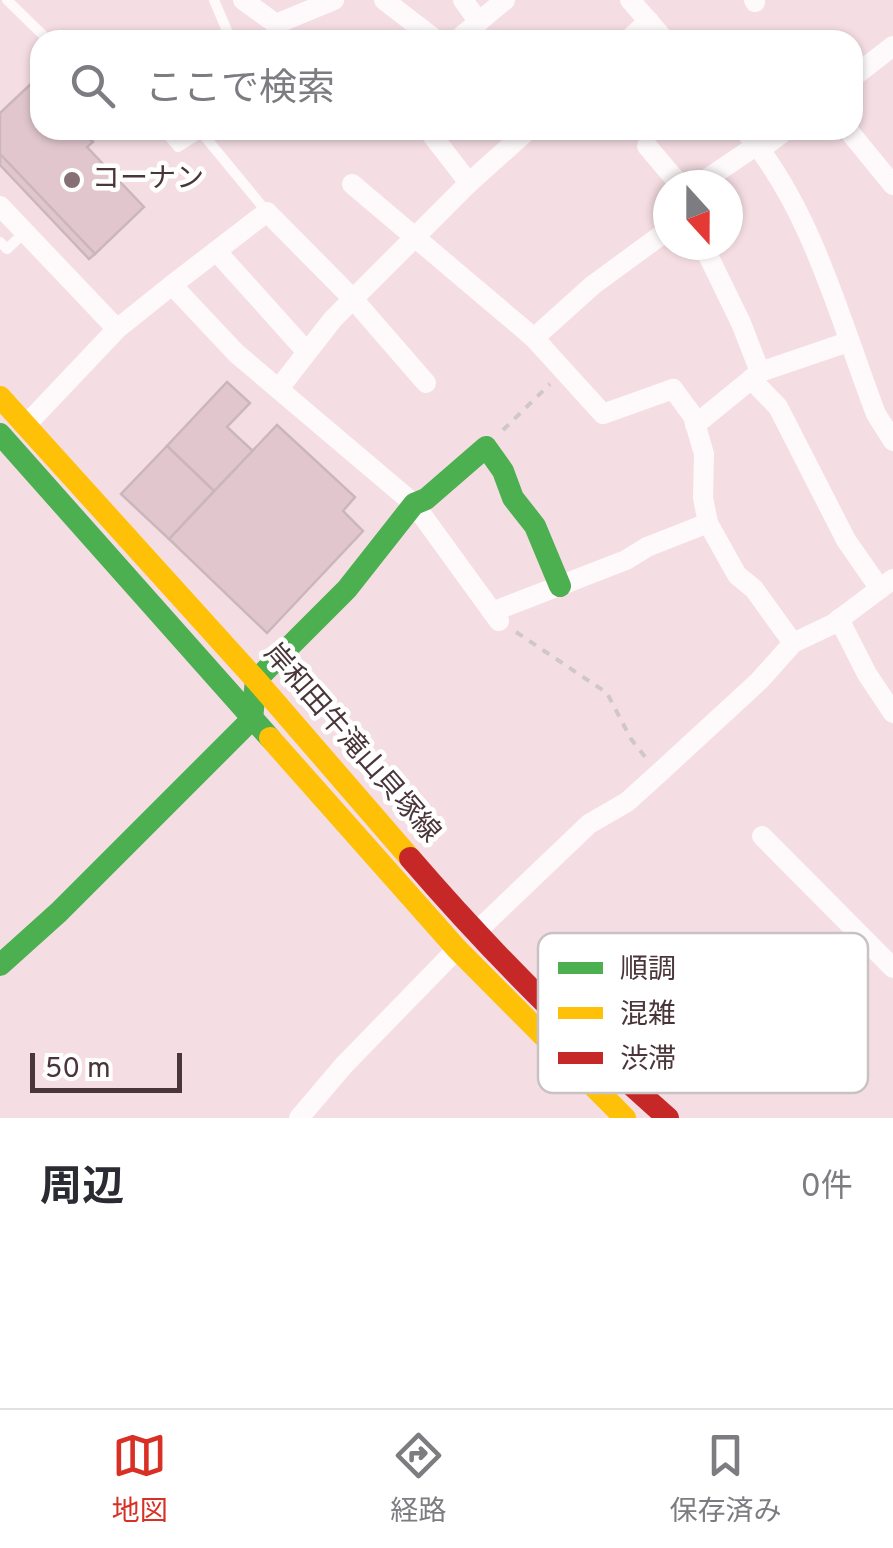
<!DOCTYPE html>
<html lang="ja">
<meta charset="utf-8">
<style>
body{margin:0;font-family:Overpass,"Noto Sans JP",sans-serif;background:#f2f2f3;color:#2b2b33}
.compass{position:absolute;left:653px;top:170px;width:90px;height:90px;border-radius:50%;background:#fff;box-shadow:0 2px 8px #0004;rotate:159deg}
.scale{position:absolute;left:30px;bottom:25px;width:152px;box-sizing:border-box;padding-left:10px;border:5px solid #4a353a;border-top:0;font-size:28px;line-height:35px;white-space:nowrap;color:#4a353a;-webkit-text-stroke:8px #fff;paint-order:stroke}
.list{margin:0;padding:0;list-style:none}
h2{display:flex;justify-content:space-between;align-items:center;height:130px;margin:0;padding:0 40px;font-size:42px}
h2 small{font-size:32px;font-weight:400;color:#7c7c81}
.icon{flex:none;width:55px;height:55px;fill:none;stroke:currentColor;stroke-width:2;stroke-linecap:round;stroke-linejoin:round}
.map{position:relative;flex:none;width:893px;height:1118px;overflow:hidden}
.search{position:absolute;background:#fff;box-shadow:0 2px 8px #0004;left:30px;right:30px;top:30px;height:110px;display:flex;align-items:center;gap:25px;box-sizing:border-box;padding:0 35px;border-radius:30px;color:#7c7c81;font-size:38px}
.sheet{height:290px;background:#fff}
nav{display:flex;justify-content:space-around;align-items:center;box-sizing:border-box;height:140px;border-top:2px solid #e1e1e2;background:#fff;font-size:28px;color:#7c7c81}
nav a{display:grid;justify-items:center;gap:5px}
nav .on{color:#d93025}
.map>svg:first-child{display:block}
.building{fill:#e1c7cd;stroke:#cbb7bb;stroke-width:2.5}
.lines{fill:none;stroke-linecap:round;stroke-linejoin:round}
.path{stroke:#cfc7c8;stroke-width:4;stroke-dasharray:8 8;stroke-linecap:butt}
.lane{stroke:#fefafb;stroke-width:10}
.street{stroke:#fefafb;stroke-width:20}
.fast{stroke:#4caf50;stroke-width:22}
.slow{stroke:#ffc107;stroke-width:22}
.jam{stroke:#c62828;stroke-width:22}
.poi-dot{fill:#867075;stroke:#fff;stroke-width:4}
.labels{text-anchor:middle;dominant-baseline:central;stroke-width:9;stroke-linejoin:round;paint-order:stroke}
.poi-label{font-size:28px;fill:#4a353a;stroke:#fff;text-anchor:start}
.street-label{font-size:28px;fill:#4a353a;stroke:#fff}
.key{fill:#fff;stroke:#c9c2c4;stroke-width:2.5}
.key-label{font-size:28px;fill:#4a353a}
</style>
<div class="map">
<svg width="893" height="1118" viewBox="0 0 893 1118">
<rect width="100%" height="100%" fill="#f5dee3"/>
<g class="building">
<polygon points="34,81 40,86 40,130 81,130 93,142 87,147 144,207 95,254 0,154 0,113"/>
<polygon points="0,154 95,254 89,259 0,165"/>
<polygon points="227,382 250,403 227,427 253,451 214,491 167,446"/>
<polygon points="277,425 355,497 343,511 363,531 267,633 169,539"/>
<polygon points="167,446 214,491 169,539 121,494"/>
</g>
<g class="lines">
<g class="path">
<polyline points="503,430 550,384"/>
<polyline points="516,632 607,693 631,739 646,758"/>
</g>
<g class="lane">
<polyline points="7,0 48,40"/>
<polyline points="214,0 231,40"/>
<polyline points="164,130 178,147 203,131"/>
<polyline points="201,132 267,212"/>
<polyline points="0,242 7,249 24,233"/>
</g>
<g class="street">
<polyline points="243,0 276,24 334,0"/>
<polyline points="384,0 436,40"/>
<polyline points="463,0 479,22"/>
<polyline points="630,0 665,40"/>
<polyline points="754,0 755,2"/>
<polyline points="457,40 505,0"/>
<polyline points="628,40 649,21"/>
<polyline points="853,77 893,46"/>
<polyline points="428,130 469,183"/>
<path d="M744,130C811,206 840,320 876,414L893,441"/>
<polyline points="848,130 893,185"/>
<polyline points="647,146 680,185"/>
<polyline points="761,149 786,130"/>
<polyline points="352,184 534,338 603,414 673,389 693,416 704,454 703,498 708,523 737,575 754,589 793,643"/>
<polyline points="698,185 757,145"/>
<polyline points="0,206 117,329"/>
<polyline points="703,245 741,323 760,372"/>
<polyline points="218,253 306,351"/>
<polyline points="172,285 267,212 354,300 426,383"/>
<polyline points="534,338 593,285 668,230"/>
<polyline points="751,379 778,407 846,540 880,589"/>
<polyline points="280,387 333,319 469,183 528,130"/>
<polyline points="695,425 760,372 848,342"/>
<polyline points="25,426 117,329 172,285 236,353 414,504 499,621"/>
<polyline points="492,612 626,560 647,547 708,523"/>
<polyline points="839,619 867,674 893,713"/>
<polyline points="762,836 893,968"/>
<polyline points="475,933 589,824 627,802 658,774 759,681 793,643 833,624 893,579"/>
<polyline points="299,1118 344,1065 457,949"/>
</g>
<g class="fast">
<polyline points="0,434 270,738"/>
<polyline points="0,965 59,912 252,719 256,680 347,589 414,504 426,499 486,447 503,471 513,498 535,526 560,586"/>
</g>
<g class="slow">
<polyline points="0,397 256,680 410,858"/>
<polyline points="270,738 457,949 625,1118"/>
</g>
<path class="jam" d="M410,858C490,951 576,1037 668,1118"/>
</g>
<circle class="poi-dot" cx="72" cy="180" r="10"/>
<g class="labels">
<g class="poi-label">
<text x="92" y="180">コーナン</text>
</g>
<g class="street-label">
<text transform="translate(351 744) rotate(49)">岸和田牛滝山貝塚線</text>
</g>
</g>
<rect x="538" y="933" width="330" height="160" rx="15" class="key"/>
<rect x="558" y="962" width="45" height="12" fill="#4caf50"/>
<rect x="558" y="1007" width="45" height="12" fill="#ffc107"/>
<rect x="558" y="1052" width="45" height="12" fill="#c62828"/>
<g class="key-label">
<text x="620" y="978">順調</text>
<text x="620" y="1023">混雑</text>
<text x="620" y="1068">渋滞</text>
</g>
</svg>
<svg class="compass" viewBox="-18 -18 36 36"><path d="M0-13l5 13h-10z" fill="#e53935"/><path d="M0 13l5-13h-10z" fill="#7c7c81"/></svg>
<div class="scale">50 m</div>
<div class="search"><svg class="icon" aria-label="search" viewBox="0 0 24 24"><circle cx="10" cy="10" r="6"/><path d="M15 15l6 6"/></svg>ここで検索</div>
</div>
<section class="sheet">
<h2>周辺<small>0件</small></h2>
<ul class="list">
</ul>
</section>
<nav>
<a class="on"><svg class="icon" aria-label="map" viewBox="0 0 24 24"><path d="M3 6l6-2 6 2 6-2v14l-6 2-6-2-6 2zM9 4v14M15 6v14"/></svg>地図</a>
<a><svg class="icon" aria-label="directions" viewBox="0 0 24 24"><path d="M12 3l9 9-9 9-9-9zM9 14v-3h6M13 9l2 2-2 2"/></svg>経路</a>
<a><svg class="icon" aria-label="saved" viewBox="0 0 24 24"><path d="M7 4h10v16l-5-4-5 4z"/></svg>保存済み</a>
</nav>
